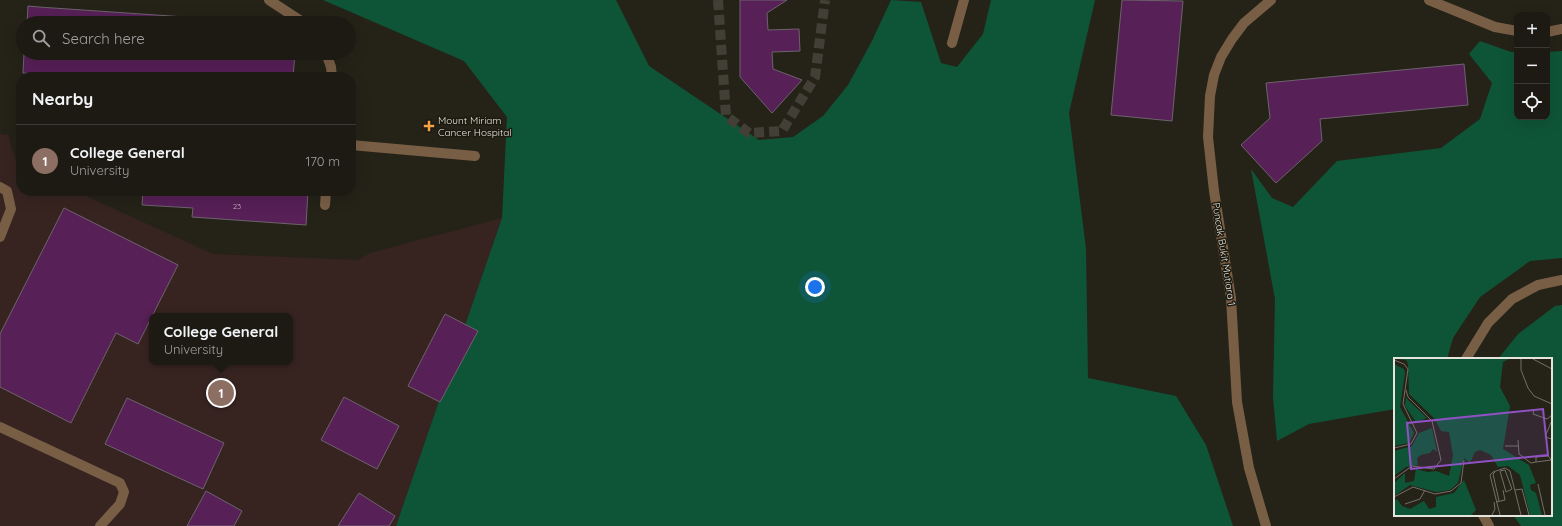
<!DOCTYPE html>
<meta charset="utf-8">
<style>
body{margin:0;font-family:Quicksand,sans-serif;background:#292720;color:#f1f3f6}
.controls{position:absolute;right:12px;top:12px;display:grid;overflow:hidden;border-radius:8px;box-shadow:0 4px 16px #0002}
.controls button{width:36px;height:36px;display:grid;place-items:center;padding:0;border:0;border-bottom:1px solid #3a3832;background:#1c1a12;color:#f1f3f6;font:20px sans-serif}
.you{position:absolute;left:815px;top:287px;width:14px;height:14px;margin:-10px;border:3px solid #fff;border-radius:50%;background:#1a73e8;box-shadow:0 0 0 6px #1a73e833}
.badge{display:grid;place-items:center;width:26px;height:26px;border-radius:50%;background:#f6a248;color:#fff;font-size:13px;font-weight:700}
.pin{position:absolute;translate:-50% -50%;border:2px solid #fff;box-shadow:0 1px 4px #0006}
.popup{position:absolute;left:149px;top:313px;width:144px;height:52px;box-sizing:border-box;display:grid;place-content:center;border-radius:8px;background:#1c1a12;filter:drop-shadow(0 1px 3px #0005);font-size:13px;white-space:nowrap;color:#a0a19f}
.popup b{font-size:15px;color:#f1f3f6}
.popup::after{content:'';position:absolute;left:50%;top:100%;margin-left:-8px;border:8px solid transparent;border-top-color:#1c1a12}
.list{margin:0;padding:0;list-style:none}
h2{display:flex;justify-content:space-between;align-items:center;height:52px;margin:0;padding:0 16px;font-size:17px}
h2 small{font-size:13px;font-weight:400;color:#a0a19f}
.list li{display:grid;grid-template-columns:26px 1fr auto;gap:12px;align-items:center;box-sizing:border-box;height:72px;padding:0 16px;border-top:1px solid #3a3832}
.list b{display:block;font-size:15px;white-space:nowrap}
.list p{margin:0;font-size:13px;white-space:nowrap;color:#a0a19f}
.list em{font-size:13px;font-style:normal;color:#a0a19f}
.icon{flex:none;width:22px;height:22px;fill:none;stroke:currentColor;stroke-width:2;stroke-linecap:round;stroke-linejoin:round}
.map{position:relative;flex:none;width:1562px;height:526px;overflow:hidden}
.search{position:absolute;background:#1c1a12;box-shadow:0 4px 16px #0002;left:16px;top:16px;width:340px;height:44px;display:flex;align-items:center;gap:10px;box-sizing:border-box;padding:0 14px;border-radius:22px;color:#a0a19f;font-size:15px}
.panel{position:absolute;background:#1c1a12;box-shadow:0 4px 16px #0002;left:16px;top:72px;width:340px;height:124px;border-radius:16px}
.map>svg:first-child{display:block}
.education{fill:#372421;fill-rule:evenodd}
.green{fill:#0e5537}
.building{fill:#572057;stroke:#6d636c}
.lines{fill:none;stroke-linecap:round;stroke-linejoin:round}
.minor-tunnel{stroke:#424036;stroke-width:10;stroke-dasharray:10 5;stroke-linecap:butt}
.minor{stroke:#795e46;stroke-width:10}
.poi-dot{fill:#f6a248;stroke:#1c190f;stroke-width:1.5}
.labels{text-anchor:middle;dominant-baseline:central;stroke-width:3;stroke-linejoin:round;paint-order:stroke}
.number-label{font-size:8px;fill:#c2b3bc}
.poi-label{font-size:10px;fill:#e5e4dd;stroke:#1c190f;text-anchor:start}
.street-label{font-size:10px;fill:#e5e4dd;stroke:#1c190f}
.inset-road{fill:none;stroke:#727067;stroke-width:1}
.view{fill:#9051c5;fill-opacity:0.15;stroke:#9051c5;stroke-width:2}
.inset-edge{fill:none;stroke:#e5e4dd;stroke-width:2}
</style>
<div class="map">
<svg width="1562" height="526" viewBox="0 0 1562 526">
<rect width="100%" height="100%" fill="#252318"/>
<path class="education" d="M0,134L8,135L17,165L21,166V191H75L213,254L358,260L370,253L502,218L396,526H0ZM152,316H290V362H152Z"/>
<g class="green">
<polygon points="323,0 616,0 649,66 759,140 793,137 823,116 848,85 872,41 891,0 921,2 941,63 957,67 983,34 991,0 1095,0 1069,113 1086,249 1088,378 1176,396 1206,445 1233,526 396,526 502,218 507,117 464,61"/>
<polygon points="1480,41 1511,52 1517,52 1517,117 1547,117 1547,52 1562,51 1562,258 1530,261 1480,297 1453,338 1447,359 1395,359 1395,409 1309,424 1277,441 1273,397 1275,299 1251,169 1272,198 1293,207 1337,161 1441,148 1480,119 1492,83 1469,54"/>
<polygon points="1562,305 1562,526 1521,526 1513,515 1551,515 1551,359 1498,359 1518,334 1555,306"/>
</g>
<g class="building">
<polygon points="740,0 787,0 767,13 768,30 799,29 800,51 772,52 773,69 802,80 772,113 740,77"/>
<polygon points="1122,0 1183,1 1172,121 1111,115"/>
<polygon points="28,6 39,7 273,23 27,23"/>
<polygon points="24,53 295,53 293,77 49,77 50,75 23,73"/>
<polygon points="1464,64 1468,105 1320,119 1322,141 1276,183 1241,145 1270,118 1266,83"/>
<polygon points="143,191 308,191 306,225 192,217 193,208 142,205"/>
<polygon points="64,208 178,265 138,344 116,333 71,423 0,387 0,334"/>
<polygon points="445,314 478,331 440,402 408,386"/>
<polygon points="344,397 399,426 377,469 321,440"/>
<polygon points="127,398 224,443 203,489 105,444"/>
<polygon points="206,491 242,511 234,526 187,526"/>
<polygon points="359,493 395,516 389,526 338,526"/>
</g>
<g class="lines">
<polyline class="minor-tunnel" points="718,0 726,116 749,133 782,131 815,77 825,0"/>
<g class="minor">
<polyline points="269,0 304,23"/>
<polyline points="1429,0 1495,27 1517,31"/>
<polyline points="1547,32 1562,29"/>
<polyline points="952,43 964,0"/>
<polyline points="326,53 331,67 332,77"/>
<polyline points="351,145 475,156"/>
<polyline points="0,187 7,191 11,209 0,237"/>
<polyline points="325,205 326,191"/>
<polyline points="1466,359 1488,323 1512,299 1538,285 1562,280"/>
<polyline points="0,427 120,483 124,492 120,504 100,526"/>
<polyline points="1483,515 1489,526"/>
<polyline points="1266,526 1249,468 1237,402 1231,298 1214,191 1208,137 1210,96 1214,75 1221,57 1232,39 1244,23 1271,0"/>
</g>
</g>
<path class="poi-dot" d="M427 120h4v4h4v4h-4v4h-4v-4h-4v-4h4z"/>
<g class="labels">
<g class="number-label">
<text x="237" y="206">23</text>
</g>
<g class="poi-label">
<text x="438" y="120">Mount Miriam<tspan x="438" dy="12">Cancer Hospital</tspan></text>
</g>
<g class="street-label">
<text transform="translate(1224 254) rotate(81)">Puncak Bukit Mutiara 1</text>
</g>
</g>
<g transform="translate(1394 358)">
<rect width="158" height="158" fill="#252318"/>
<path d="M4,1H115L109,4L106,29L116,48L109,91L135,107L142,125L136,127L137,132L142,135L148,157H136L126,117L114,108L104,109L97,97L86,92L81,94L76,105L70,100L64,125L56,132L42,134L16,127L0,138V125L11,115V125L20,123L22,111L34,114L42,113L55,118L59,97L55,74L47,73L40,60L15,36L14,6L12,2ZM0,6L10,11L11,15L6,49L20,75L15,85L0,88ZM12,39L14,42L33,60L22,64L11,48ZM38,70L43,94L39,91L36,95L27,97L23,100L24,107L12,109L0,118V93L18,88L25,75ZM70,122L82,152L77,157H0V143L3,141L8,148L16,151L30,143L35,151L42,149V139L60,135Z" fill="#0e5537"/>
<path class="inset-road" d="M127,1V12L134,30L140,38L158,46M139,1L158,11M0,2L10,6L14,11L9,46L23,75L17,86L0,90M140,52L139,56L153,61L158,57M158,62L151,79L158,81M124,82L125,96L137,105L142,104M111,88H124M157,102L142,104V99L154,98L156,100L157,102L158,105M111,112L118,131L112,134L106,113ZM101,114L99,116L105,143M0,121L18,108L40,111L47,102L38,63L14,39L12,32M144,126L151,157M121,132L128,131L135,157M0,139L19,129L41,136L57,133L67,125L70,102M102,144L111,142L109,132M11,146L26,141L31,132M98,157L101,151L100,144M106,157L96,117L99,114L111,110L116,113L127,157"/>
<path class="view" d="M149,51L154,97L17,111L13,65Z"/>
<rect width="158" height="158" class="inset-edge"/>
</g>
</svg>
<div class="controls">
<button>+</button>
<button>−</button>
<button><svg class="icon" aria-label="locate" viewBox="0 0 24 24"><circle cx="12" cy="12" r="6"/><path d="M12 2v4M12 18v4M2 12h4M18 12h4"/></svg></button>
</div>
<div class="you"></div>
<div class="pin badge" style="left:221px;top:393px;background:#8d6e63">1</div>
<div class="popup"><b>College General</b>University</div>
<div class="search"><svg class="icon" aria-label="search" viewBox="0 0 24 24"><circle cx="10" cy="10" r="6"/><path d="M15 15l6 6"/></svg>Search here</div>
<section class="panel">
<h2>Nearby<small></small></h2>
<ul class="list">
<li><span class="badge" style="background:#8d6e63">1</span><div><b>College General</b><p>University</p></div><em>170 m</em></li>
</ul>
</section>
</div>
